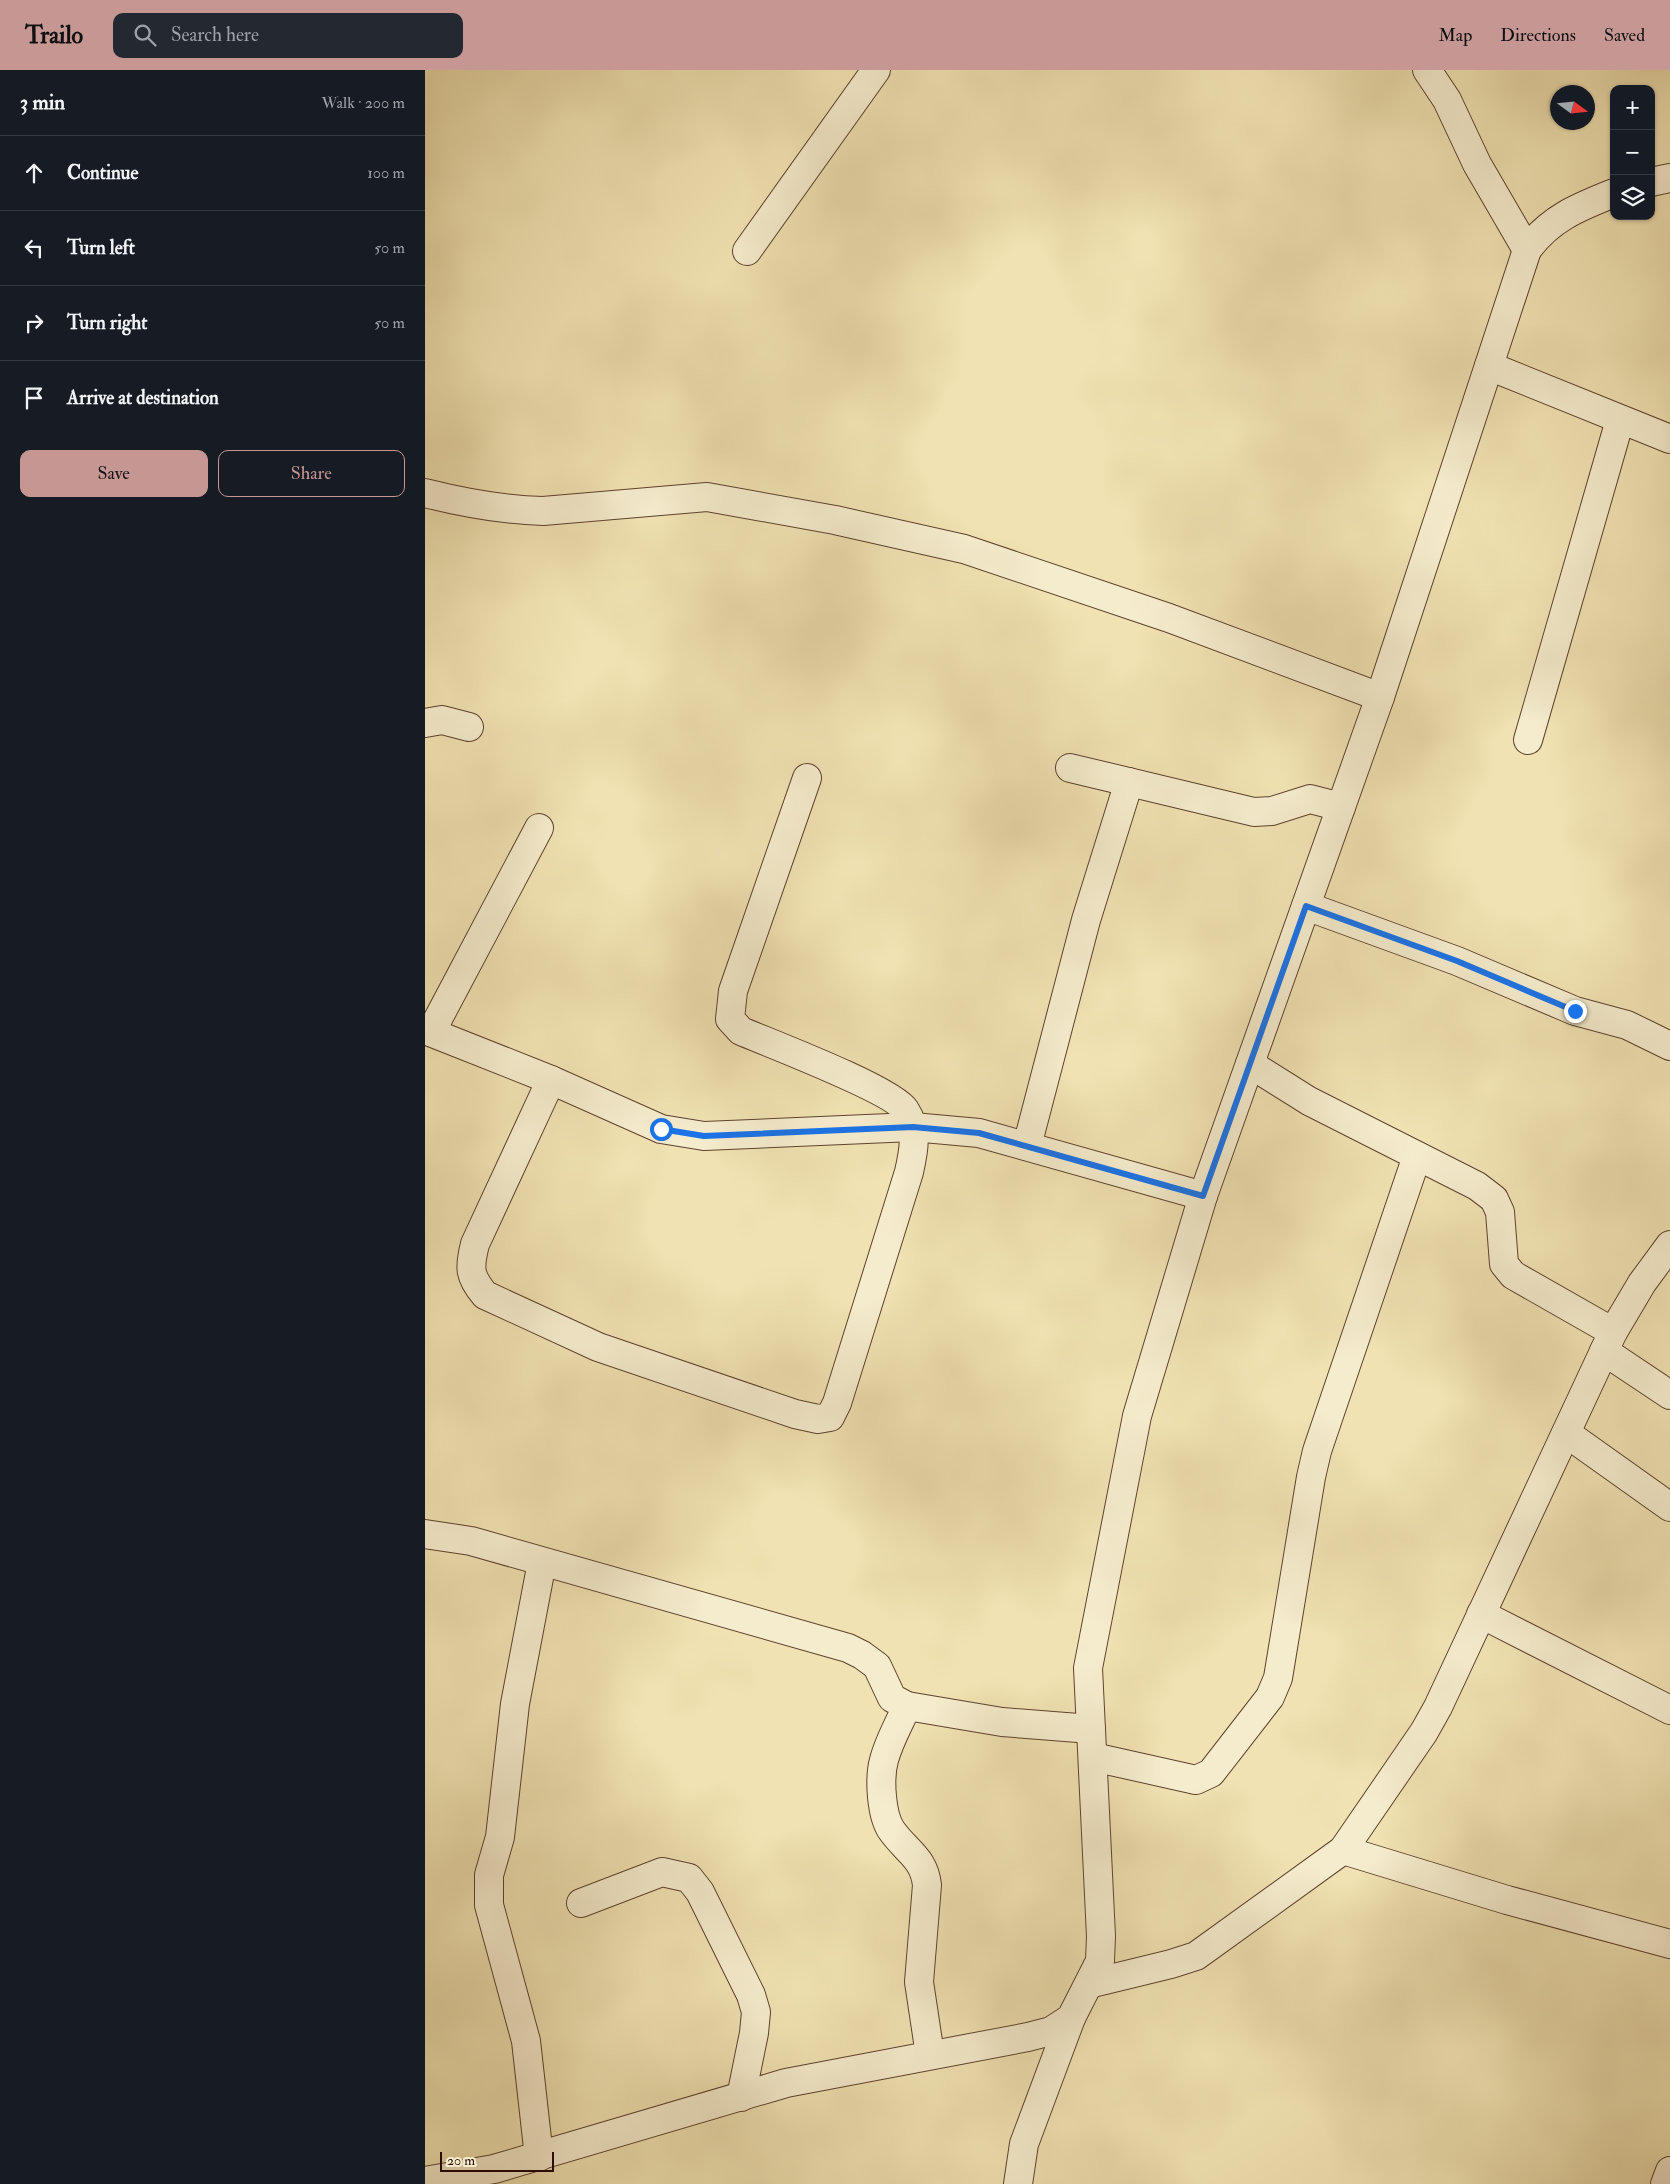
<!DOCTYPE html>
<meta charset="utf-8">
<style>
body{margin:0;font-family:"IM FELL Double Pica",serif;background:#242831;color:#f1f3f6}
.controls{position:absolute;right:15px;top:15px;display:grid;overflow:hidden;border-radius:10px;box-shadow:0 1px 4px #0004}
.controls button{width:45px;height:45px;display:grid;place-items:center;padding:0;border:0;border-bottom:1px solid #363941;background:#171b24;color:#f1f3f6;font:25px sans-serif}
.compass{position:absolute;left:1125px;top:15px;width:45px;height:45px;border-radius:50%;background:#171b24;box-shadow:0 1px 4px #0004;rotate:105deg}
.scale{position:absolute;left:15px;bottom:12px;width:114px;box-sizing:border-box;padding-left:5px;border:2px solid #2e0d02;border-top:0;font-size:14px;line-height:18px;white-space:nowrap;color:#2e0d02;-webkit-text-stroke:4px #f5eccd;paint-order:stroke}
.stop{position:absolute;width:15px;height:15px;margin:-11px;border:4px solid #1a73e8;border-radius:50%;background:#fff}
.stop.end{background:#1a73e8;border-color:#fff;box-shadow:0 1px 5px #0008}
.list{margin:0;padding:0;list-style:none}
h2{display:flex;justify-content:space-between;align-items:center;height:65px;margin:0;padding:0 20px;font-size:21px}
h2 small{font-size:16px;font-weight:400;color:#9ea1a6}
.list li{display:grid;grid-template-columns:32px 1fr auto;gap:15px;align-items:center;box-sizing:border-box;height:75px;padding:0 20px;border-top:1px solid #363941}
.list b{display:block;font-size:19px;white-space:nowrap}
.list em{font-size:16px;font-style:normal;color:#9ea1a6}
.actions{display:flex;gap:10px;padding:15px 20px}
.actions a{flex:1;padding:11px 0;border:1px solid #c59692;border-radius:10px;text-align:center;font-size:18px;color:#c59692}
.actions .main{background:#c59692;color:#111}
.icon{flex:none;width:28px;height:28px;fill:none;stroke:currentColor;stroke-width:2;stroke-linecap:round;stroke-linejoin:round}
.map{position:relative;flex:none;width:1245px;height:2114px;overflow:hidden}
header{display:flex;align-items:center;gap:30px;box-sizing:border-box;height:70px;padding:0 25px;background:#c59692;color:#111}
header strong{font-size:24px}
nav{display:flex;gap:28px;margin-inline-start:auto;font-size:18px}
.search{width:350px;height:45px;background:#242831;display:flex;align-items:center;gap:12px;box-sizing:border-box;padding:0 18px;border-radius:10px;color:#9ea1a6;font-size:19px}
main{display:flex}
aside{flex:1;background:#171b24}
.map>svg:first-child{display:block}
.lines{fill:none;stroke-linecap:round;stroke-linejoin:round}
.minor-casing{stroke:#5e422e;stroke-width:30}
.tertiary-casing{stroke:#5e422e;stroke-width:30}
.minor{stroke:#f5eccd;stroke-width:28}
.tertiary{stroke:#f5eccd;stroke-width:28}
.route{stroke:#1a73e8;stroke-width:6}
</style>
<header>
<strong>Trailo</strong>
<div class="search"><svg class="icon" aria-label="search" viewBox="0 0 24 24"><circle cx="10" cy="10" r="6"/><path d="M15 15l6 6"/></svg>Search here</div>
<nav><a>Map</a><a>Directions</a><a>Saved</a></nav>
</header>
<main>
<aside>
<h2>3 min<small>Walk · 200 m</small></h2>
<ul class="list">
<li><svg class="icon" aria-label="ahead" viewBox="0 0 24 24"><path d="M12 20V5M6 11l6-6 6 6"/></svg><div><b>Continue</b></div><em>100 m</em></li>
<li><svg class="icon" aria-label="left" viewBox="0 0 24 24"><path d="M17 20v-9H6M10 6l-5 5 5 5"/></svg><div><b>Turn left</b></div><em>50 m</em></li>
<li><svg class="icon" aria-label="right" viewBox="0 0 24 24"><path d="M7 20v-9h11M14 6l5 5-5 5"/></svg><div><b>Turn right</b></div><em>50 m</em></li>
<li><svg class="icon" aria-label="arrive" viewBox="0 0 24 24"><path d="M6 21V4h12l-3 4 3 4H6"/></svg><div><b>Arrive at destination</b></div></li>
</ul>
<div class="actions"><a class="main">Save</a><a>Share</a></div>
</aside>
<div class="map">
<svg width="1245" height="2114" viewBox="0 0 1245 2114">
<rect width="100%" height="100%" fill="#f0e2b2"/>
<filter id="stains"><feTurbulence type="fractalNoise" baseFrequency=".004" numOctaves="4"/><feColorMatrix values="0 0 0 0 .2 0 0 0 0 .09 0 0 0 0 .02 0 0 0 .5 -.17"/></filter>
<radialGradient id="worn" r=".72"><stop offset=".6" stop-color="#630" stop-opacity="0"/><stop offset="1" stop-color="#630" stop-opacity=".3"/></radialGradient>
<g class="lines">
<defs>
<g id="minor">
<polyline points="1002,0 1022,30 1052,94 1102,180"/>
<polyline points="322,181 451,0"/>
<polyline points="1064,296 1245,369"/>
<path d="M0,423C36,432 80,440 118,441L282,427L410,450L539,479L744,548L955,627"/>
<polyline points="0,653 17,650 44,657"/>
<polyline points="1103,670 1195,350"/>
<polyline points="645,698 829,742 847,741 885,729 916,737"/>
<polyline points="881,836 1032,891 1150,941 1202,955 1245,976"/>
<polyline points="0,960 126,1010 236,1059 279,1066 488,1057 554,1063 778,1126"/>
<polyline points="6,962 114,758"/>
<polyline points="825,994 884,1031 1052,1116 1069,1129 1075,1142 1079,1194 1088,1205 1188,1262"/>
<path d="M126,1010L50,1174C44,1198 44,1206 60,1225L173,1277L370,1344L393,1349L405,1347L412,1333L484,1102C489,1080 493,1060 480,1040C468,1020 344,973 316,961L305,949L308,921L382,708"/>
<polyline points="602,1076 661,850 704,712"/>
<polyline points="1179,1281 1245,1325"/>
<polyline points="1141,1363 1245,1437"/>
<polyline points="0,1464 46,1471 423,1578 437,1585 452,1596 467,1628 482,1636 577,1652 666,1659"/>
<polyline points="1056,1544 1245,1640"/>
<path d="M482,1636C474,1654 464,1671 459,1690C454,1708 456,1746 467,1761C482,1782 499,1788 502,1815L494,1912L505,1985"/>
<polyline points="668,1687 771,1710 786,1703 845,1627 853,1608 886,1407 892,1381 992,1086"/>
<polyline points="918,1780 1082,1830 1245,1874"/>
<polyline points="156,1833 237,1802 264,1808 275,1822 326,1925 331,1942 329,1963 316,2027"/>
<polyline points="664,1914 746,1894 771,1886 918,1780 999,1662 1013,1637 1188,1262 1217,1213 1245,1175"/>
<polyline points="114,2087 101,1971 64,1835 64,1805 75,1767 90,1634 117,1492"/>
<polyline points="593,2114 599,2074 646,1948"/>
<polyline points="1240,2114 1245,2101"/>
</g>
<g id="tertiary">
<polyline points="1226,112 1245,108"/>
<path d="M0,2111L69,2099L361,2013L603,1967L626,1961L646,1948L675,1891L676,1866L663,1598L712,1346L778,1126L955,627L1102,180C1125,148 1154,137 1189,123"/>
</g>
</defs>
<use href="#minor" class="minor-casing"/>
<use href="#tertiary" class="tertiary-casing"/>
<use href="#minor" class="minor"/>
<use href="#tertiary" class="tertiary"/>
</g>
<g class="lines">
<polyline class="route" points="236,1059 279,1066 488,1057 554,1063 778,1126 881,836 1032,891 1150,941"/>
</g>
<rect width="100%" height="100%" filter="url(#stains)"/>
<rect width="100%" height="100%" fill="url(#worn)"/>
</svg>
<div class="controls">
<button>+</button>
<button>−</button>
<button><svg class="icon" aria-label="layers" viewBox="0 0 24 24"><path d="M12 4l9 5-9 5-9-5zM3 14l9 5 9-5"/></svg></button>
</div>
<svg class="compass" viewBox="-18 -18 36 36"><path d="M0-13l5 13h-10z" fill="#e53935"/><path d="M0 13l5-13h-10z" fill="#9ea1a6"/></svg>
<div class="scale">20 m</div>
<div class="stop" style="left:236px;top:1059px"></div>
<div class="stop end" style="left:1150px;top:941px"></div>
</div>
</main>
